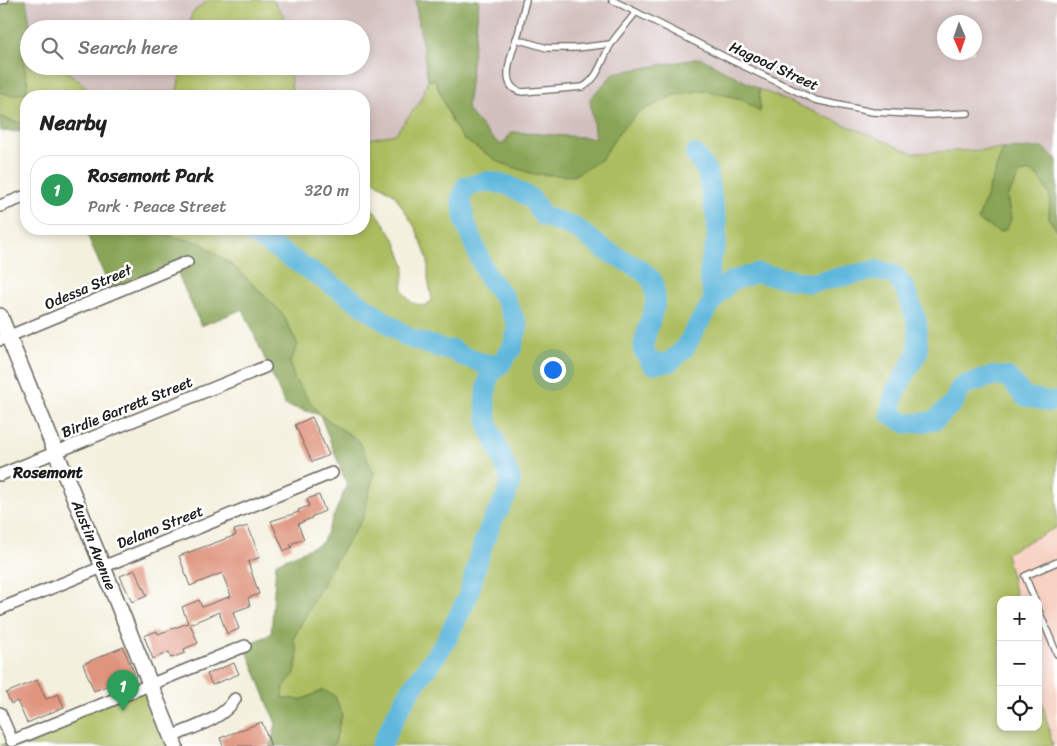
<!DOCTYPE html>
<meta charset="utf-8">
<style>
body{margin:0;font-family:Sriracha,sans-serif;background:#f2f2f2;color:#222}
.controls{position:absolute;right:15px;bottom:15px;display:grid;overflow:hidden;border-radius:10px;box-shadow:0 2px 8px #0003}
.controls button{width:45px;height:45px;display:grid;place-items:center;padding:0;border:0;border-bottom:1px solid #e0e0e0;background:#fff;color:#222;font:25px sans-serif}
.compass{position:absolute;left:937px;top:15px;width:45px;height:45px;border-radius:50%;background:#fff;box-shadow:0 2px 8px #0003;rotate:178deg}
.you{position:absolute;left:552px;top:369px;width:18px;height:18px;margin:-12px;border:4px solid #fff;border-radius:50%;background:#1a73e8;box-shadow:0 0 0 8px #1a73e833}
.badge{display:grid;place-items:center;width:32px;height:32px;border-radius:50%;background:#1f6fb2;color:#fff;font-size:16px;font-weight:700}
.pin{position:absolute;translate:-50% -41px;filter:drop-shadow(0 1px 2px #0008)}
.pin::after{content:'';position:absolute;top:26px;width:18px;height:15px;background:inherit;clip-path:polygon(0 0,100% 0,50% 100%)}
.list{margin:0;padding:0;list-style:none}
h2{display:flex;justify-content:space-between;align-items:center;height:65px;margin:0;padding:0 20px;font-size:21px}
h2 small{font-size:16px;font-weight:400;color:#767676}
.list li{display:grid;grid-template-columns:32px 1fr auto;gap:15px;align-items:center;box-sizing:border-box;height:70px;margin:0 10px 10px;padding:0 10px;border:1px solid #e0e0e0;border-radius:20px}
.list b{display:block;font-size:19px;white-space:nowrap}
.list p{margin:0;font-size:16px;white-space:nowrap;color:#767676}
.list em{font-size:16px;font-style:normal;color:#767676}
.icon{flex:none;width:28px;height:28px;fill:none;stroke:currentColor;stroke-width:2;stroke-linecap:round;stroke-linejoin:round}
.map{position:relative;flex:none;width:1057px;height:746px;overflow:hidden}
.search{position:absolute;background:#fff;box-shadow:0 2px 8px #0003;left:20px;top:20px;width:350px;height:55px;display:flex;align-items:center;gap:12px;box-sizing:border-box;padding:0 18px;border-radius:28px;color:#767676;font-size:19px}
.panel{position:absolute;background:#fff;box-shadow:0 2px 8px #0003;left:20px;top:90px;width:350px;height:145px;border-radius:20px}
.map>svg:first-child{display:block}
.built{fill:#f6d2c3}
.industrial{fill:#d1bfbd;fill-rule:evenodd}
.green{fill:#acbd60;stroke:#646c3e}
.forest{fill:#89a456;stroke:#526039}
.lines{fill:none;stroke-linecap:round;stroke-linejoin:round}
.stream{stroke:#5eb7dc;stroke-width:3}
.river{stroke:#5eb7dc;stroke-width:20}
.building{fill:#df947e}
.lane-casing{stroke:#686660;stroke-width:8}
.street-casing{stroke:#686660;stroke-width:14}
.secondary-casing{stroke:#686660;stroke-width:18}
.lane{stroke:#fff;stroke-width:5.5}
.street{stroke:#fff;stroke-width:11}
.secondary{stroke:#fff;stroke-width:15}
.labels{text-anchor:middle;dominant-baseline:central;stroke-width:5;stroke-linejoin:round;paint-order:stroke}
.street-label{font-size:15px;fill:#1c1c1c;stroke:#fff}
.neighbourhood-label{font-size:16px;font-weight:bold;fill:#1c1c1c;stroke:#fff}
</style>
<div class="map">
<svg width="1057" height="746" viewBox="0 0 1057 746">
<rect width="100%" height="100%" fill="#fff"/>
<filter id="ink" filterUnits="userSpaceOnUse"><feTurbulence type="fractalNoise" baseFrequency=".02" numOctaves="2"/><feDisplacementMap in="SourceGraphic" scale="10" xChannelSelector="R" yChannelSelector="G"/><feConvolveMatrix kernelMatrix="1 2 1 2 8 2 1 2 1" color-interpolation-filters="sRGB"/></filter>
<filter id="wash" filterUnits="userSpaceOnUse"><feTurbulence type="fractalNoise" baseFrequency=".0096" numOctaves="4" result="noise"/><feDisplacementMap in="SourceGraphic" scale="20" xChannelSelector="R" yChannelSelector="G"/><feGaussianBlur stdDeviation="1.12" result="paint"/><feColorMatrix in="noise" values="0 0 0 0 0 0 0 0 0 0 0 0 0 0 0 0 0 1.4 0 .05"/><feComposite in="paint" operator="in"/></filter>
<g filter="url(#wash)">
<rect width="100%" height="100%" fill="#f4f0de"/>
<polygon class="built" points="1057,527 1057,746 1053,746 1038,685 1038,600 1017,600 1006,553"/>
<g class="industrial">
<polygon points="26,0 210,0 207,1 192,13 189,29 31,29"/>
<polygon points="273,0 416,0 428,80 420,102 395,134 364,140 364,96 292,96 290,66 361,66 361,29 288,29 282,13"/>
<path d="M479,0H1057V160L1043,148L913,153L590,99L596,138L513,132L502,145L492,138L467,109ZM944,22H974V52H944Z"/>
<polygon points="61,66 182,66 176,96 97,96"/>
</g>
<g class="green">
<polygon points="210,0 273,0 282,13 288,29 189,29 192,13 207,1"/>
<path d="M29,43V66H61L97,96H26V125L0,117V92L10,95L28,82C24,69 20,54 29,43Z"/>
<polygon points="182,66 290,66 292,96 176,96"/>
<polygon points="428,80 435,80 452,122 463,139 601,160 619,132 639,112 675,95 702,90 742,99 760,112 759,89 913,153 1003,149 978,220 1011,219 1007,197 1020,174 1028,171 1039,177 1050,196 1049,219 1057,230 1057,527 1006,553 1017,600 1001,600 1001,727 1038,727 1038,685 1053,746 334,746 342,714 324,690 301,700 283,698 284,686 295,673 298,653 293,639 332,566 363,518 359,441 320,415 294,379 290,361 298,345 282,313 237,269 201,243 138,229 364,229 364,200 380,217 396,242 405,267 402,291 412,303 425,306 432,300 428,278 428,260 416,229 394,194 369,178 364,178 364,140 395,134 420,102"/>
<polygon points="150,685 175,746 0,746 12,741"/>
</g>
<g class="forest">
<path d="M5,0H26L31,29H29V43C19,54 25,67 27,80C28,84 27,89 26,93L10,95L0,92V1Z"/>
<polygon points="415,0 479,0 467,109 492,138 502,145 512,132 595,138 590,99 614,73 701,58 759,89 760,112 742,99 703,90 675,95 639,112 619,132 601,160 573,176 533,174 501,163 463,139 452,122 435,80 428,80"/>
<polygon points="0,117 26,125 26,132 0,131"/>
<polygon points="1043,148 1057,160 1057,230 1049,219 1050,196 1039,177 1028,171 1020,174 1007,197 1011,219 1007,229 999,232 978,220 1003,149"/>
<polygon points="85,229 138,229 201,243 237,269 282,313 298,345 290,361 294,379 320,415 359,441 374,473 363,518 332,566 293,639 298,653 295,673 284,686 283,698 301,700 324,690 335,696 342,714 334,746 270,746 276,724 245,646 271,634 276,563 322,543 347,485 320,415 285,405 243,309 201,326 175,267 112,294"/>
</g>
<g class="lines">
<polyline class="stream" points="388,746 445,633"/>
<g class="river">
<polyline points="695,154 707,171 717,224 716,243 711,261 709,276 714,299"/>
<polyline points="246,229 340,290 409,338 443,349 454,350 460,355 482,363 500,365"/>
<polyline points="381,746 395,717 410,691 445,643 468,596 483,544 492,522 506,497 511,480 488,424 485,398 489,375 500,365 512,348 518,326 504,297 487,276 465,222 461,199 466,186 489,181 510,186 532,199 543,216 576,228 605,250 640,269 653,281 656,301 645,338 643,350 652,364 670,362 685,348 696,328 714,299 731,281 757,273 810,283 876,270 895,275 905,289 917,322 918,352 895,392 890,414 907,424 934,421 954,402 961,386 992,376 1008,377 1024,396 1050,402 1057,401"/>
</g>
</g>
<g id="blocks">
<g class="building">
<polygon points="312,417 329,455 312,462 295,425"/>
<polygon points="319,495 325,511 311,517 312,518 298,524 304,539 290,544 292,547 284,551 271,521 299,512 298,510 309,506 307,499"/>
<polygon points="248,526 260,557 248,562 259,594 248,598 250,606 233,612 239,629 227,634 219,612 190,624 198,643 184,649 185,653 171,658 169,652 153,659 144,636 157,631 158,634 188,623 182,607 199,600 202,607 231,596 222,573 190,586 179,556 236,535 234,530"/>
<polygon points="135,570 147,596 132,602 120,576"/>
<polygon points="123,647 136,677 122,683 121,680 94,691 83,664"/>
<polygon points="234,663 239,674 212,685 207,674"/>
<polygon points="37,680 46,699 58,694 64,707 27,723 17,701 11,704 6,693"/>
<polygon points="262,722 271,746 223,746 220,738"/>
</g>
</g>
</g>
<g filter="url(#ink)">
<use href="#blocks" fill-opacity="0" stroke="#686660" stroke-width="1"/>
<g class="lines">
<defs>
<g id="lane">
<path d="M526,0C523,10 521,21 519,31C514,47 495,89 523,92L583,87C599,78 602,59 611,44C618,33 628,23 636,12"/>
<polyline points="612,0 733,61 815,100 872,112 929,115 968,113"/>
<polyline points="0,1 5,0"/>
<polyline points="516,39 547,48 576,48 611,44"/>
<polyline points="1035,600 1025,576 1057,562"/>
<polyline points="1038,609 1057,654"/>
</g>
<g id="street">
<polyline points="0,206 26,196"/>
<polyline points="0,340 187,262"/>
<polyline points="0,475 265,367"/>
<polyline points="0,609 332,473"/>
<polyline points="0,713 12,741 245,646"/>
<path d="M171,737C193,727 222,720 235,699"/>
</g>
<polyline id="secondary" points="0,316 103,567 175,746"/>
</defs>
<use href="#lane" class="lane-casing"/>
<use href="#street" class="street-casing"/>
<use href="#secondary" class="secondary-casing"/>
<use href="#lane" class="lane"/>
<use href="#street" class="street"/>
<use href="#secondary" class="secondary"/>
</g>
</g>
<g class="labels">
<g class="street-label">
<text transform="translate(774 66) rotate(25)">Hagood Street</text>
<text transform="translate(88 287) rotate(-23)">Odessa Street</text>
<text transform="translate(127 407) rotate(-22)">Birdie Garrett Street</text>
<text transform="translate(160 527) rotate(-22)">Delano Street</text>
<text transform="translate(94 545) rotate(68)">Austin Avenue</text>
</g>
<g class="neighbourhood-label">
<text x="48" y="472">Rosemont</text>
</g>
</g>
</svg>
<div class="controls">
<button>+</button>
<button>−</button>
<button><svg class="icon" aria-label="locate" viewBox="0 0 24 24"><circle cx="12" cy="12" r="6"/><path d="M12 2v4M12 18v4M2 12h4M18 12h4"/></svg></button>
</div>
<svg class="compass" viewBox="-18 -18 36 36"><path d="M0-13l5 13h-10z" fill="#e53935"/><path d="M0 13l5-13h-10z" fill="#767676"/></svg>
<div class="you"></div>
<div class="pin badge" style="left:123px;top:711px;background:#2e9e5b">1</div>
<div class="search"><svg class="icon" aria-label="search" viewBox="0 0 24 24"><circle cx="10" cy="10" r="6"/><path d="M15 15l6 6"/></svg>Search here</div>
<section class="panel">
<h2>Nearby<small></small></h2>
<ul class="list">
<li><span class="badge" style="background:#2e9e5b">1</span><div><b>Rosemont Park</b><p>Park · Peace Street</p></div><em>320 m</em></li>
</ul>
</section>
</div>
